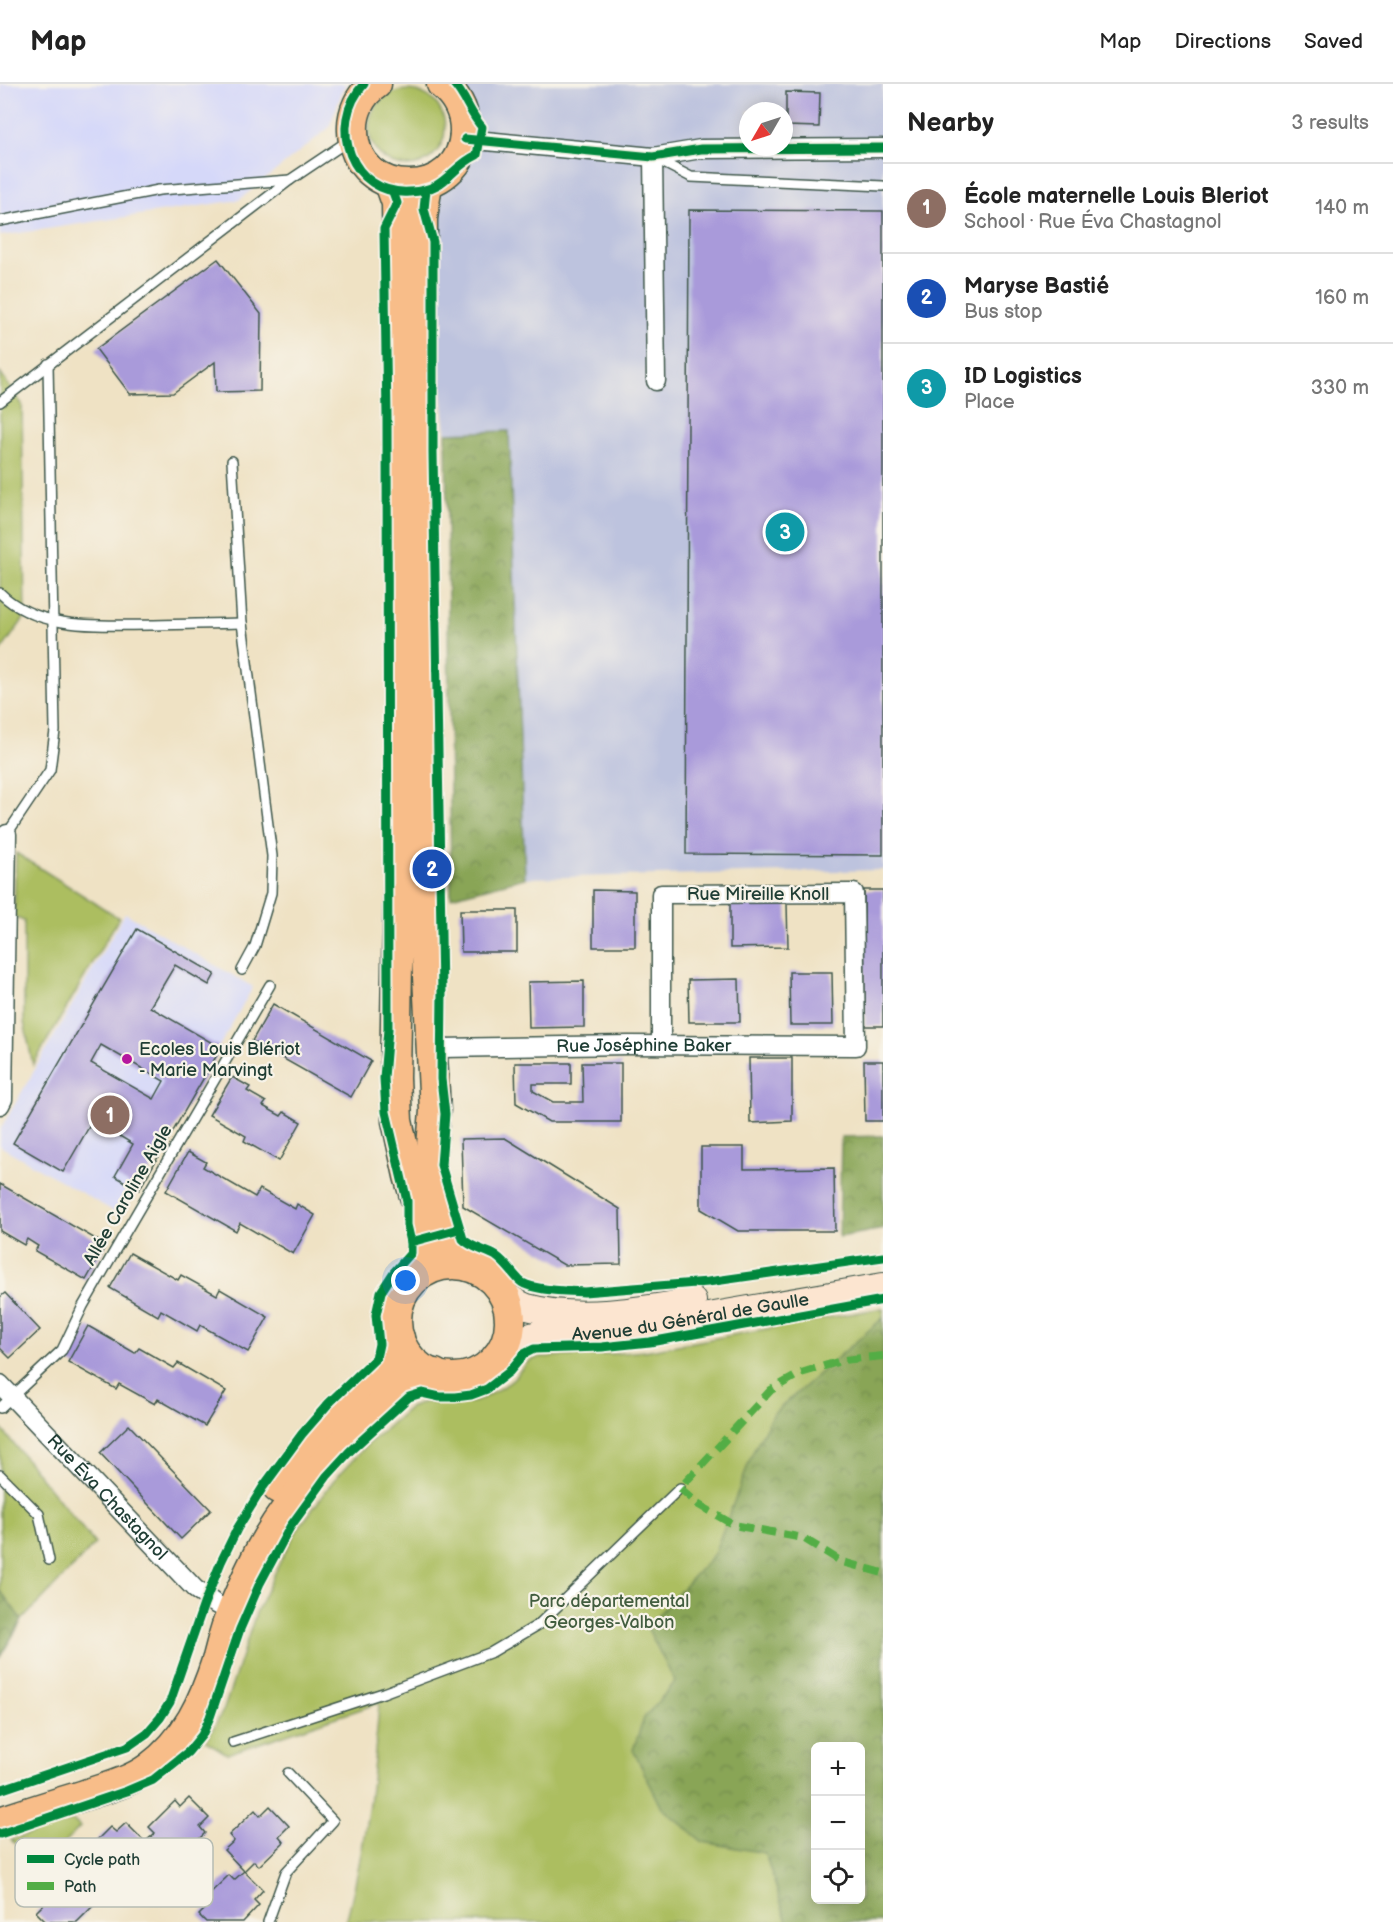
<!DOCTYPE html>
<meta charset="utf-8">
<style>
body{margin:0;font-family:"Balsamiq Sans",sans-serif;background:#f6f6f6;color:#222}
.controls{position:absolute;right:18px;bottom:18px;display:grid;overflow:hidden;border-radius:9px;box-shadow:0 3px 15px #0003}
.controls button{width:54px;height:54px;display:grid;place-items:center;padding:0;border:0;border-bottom:2px solid #e0e0e0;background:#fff;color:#222;font:30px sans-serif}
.compass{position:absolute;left:739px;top:18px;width:54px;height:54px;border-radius:50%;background:#fff;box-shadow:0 3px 15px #0003;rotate:231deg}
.you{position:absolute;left:406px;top:1197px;width:21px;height:21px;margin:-15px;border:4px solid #fff;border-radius:50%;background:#1a73e8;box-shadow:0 0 0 9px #1a73e833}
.badge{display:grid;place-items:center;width:39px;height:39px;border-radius:50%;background:#b45309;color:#fff;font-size:20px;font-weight:700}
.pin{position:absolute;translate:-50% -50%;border:3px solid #fff;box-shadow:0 2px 6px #0006}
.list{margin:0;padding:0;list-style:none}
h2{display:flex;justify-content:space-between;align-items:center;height:78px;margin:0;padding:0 24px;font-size:26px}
h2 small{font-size:20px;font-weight:400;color:#767676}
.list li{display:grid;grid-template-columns:39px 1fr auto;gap:18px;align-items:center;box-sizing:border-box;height:90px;padding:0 24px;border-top:2px solid #e0e0e0}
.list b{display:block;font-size:22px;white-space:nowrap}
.list p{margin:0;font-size:20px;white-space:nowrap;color:#767676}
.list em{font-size:20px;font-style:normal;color:#767676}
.icon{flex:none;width:33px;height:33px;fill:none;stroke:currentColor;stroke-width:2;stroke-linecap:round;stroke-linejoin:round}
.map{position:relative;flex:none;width:883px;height:1838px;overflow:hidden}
header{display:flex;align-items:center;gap:36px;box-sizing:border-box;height:84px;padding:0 30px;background:#fff;border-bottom:2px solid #e0e0e0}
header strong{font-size:28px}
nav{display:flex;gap:33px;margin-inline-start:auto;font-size:21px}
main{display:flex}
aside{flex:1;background:#fff}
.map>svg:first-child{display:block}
.built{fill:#d5d8f9}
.industrial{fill:#bdc3de;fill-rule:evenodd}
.green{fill:#acbe61;stroke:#667e4a;stroke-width:1.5;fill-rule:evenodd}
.forest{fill:url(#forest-crowns);stroke:#547146;stroke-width:1.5;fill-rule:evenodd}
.building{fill:#a99ada;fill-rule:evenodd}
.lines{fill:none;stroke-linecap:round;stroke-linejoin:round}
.lane-casing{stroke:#3e564a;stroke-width:12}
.street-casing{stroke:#3e564a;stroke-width:21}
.secondary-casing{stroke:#3e564a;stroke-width:28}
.primary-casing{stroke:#3e564a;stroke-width:33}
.lane{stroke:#fff;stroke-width:9}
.street{stroke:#fff;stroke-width:18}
.secondary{stroke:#fce5d0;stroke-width:26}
.primary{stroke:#f8bd89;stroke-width:30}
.quiet{stroke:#52ad45;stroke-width:8;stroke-dasharray:15 8;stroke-linecap:butt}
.cycleway-casing{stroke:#f7f3e8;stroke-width:13}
.cycleway{stroke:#00873e;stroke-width:9}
.poi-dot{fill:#b5179e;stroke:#f7f3e8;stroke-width:2}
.labels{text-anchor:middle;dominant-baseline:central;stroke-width:4.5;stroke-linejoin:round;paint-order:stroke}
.street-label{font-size:18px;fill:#1f3d34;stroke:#f7f3e8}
.poi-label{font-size:18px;fill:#1f3d34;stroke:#f7f3e8;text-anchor:start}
.park-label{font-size:18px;fill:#425d3f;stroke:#f7f3e8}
.key{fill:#f7f3e8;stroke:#b6bcb2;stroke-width:1.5}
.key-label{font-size:16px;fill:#1f3d34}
</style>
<header>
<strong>Map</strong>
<nav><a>Map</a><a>Directions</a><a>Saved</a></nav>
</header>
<main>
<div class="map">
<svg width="883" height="1838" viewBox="0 0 883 1838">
<defs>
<pattern id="forest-crowns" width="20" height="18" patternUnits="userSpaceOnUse" patternTransform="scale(1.5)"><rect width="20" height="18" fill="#89a557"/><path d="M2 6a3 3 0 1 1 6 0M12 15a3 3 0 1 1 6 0" fill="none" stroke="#6f8849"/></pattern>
</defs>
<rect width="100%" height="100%" fill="#f7f3e8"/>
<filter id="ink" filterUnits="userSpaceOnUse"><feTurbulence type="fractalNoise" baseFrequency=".0167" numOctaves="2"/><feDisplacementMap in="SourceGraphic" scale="12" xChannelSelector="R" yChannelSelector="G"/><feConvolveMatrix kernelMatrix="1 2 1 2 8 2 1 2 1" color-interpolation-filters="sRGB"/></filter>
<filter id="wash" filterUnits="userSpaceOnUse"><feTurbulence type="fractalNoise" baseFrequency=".008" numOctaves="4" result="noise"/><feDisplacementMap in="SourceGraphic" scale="24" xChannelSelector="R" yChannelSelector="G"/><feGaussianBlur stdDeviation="1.35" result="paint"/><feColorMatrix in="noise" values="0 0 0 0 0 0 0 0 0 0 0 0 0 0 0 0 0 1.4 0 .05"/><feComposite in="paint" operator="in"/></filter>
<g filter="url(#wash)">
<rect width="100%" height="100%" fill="#efe2c4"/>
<g class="built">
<polygon points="0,0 348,0 344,3 329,44 239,116 0,152"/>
<polygon points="125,829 253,903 122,1132 0,1062 0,1046"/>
</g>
<path class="industrial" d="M460,0H883V786L525,794L509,348L446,349L424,125L471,56ZM748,27H784V63H748Z"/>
<g class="green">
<circle cx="407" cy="44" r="38"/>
<polygon points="0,289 22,320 25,533 0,568"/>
<polygon points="16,769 119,834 33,981 24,938 24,837 14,833"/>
<path d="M883,1224V1838H346C365,1766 374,1693 379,1619L227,1670L206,1657L224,1625L256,1529L281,1476L296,1448L333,1397L368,1360L409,1324L424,1318L456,1321L478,1317L509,1299L529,1277L540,1273L600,1271L644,1267ZM816,1662H860V1816H816Z"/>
<polygon points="0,1343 95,1460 22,1536 0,1573"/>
<polygon points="73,1736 80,1743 41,1784 11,1756"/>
</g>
<g class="forest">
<polygon points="509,347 525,794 451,813 446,349"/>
<polygon points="883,1052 883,1145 839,1153 841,1053"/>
<path d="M883,1234V1838H787L765,1769L703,1758L662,1724L633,1666L644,1634L675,1598L647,1543L714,1470L753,1368L773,1330ZM860,1662V1816H816V1662Z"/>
<polygon points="0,1506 22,1536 0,1573"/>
</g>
<g id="blocks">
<g class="building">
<polygon points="786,8 820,9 819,43 786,42"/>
<polygon points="689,126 883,127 883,771 686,770"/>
<polygon points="218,175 261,230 260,307 216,308 215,278 173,309 130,310 96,265"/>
<polygon points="593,806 635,807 635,863 593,863"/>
<polygon points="864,806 883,806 883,942 865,942"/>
<polygon points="730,819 787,819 788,863 730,864"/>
<polygon points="460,826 517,826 517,868 461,868"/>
<path d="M137,845L215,890L209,901L175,881L150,923L221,964L139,1106L115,1092L133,1060L93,1036L63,1088L13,1059ZM101,961L164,997L154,1015L91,979Z"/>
<polygon points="789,888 832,888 833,941 790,941"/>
<polygon points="739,895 740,938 689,938 688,896"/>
<polygon points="584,897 584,943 529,944 528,898"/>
<polygon points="273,920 371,977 351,1013 252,957"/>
<polygon points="749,974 792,974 792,1037 750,1039"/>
<polygon points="864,977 883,977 883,1037 865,1037"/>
<polygon points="515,979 571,979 571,1000 533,1000 533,1007 553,1018 583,1018 582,979 621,979 621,1038 549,1038 516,1019"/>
<polygon points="232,993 250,1003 247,1007 266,1018 263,1022 281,1032 284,1028 301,1038 279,1077 244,1057 246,1052 209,1031"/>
<polygon points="505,1054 620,1125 621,1180 564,1181 463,1122 461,1055"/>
<polygon points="701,1063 744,1063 744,1085 834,1084 835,1147 738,1147 701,1125"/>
<polygon points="188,1068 206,1078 203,1083 255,1113 260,1105 295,1125 297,1120 315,1131 293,1170 240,1139 236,1147 166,1107"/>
<polygon points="0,1100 106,1161 86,1196 35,1167 38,1162 27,1155 24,1161 0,1147"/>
<polygon points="130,1169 178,1196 181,1191 217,1211 220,1205 268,1233 248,1268 200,1241 197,1247 161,1226 158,1232 110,1204"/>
<polygon points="5,1209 40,1246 10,1274 0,1264 0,1213"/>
<polygon points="88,1242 135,1269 139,1264 174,1284 178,1279 226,1307 205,1342 158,1315 155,1320 119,1300 116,1305 68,1278"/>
<polygon points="129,1341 211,1426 181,1455 100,1369"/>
<polygon points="189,1714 209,1734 200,1743 205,1749 180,1774 174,1768 165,1778 145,1758 155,1749 149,1743 175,1717 180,1723"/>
<polygon points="270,1722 289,1742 279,1752 284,1758 259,1782 254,1777 244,1787 263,1806 254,1816 259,1821 243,1838 206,1838 199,1831 209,1821 203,1816 229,1791 234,1796 244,1787 224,1766 234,1757 229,1751 255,1726 260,1732"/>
<polygon points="126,1739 145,1758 136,1767 142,1774 116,1799 110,1793 91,1813 97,1818 77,1838 46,1838 36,1828 46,1818 40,1812 65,1787 71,1793 90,1774 85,1768 110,1743 116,1748"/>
</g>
</g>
</g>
<g filter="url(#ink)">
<use href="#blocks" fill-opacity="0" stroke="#3e564a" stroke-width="1.5"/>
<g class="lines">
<defs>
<g id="lane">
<polyline points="656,75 691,93 883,102"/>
<polyline points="0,137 159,106 290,96"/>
<polyline points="0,318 290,96 351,55"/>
<polyline points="232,377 242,539 272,772 271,809 255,862 242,886"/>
<path d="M0,509C39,547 99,541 150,541C180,540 211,540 242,539"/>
<polyline points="5,748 7,750 50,686 55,647 48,280"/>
<polyline points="0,1324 62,1266 83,1222 125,1149 270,901"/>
<polyline points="0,1391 39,1430 49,1476"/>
<polyline points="233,1658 383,1609 492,1568 538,1541 680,1404"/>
<polyline points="268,1838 286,1788 333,1737 288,1689"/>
</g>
<g id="street">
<polyline points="465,55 653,73 701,65 883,64"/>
<polyline points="653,73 656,297"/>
<path id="s1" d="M431,962L442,964L628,961L856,962L854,809L661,810V961"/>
<polyline points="0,1021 3,1015 7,750"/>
<path id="s2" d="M0,1300L195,1505L217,1521"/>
</g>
<g id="secondary">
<path d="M503,1210C511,1214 518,1220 527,1223C577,1237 642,1226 693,1217"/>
<path id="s3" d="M501,1267L522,1255L541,1249L586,1250L622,1247L883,1202"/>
</g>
<g id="primary">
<path d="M376,0C360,10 352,29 353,47C354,119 464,119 465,47C465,28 457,12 442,0"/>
<polyline points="390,99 397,119 401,400 401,652 395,994 397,1037 409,1092 425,1146 418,1192"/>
<polyline points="427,99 422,135 422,777 435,1027 430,1085 432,1104 444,1149 460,1180"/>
<circle cx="453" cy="1237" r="57"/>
<polyline points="278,1404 307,1366 339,1330 385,1285 391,1278 399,1254"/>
<path d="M0,1738C27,1729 55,1720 82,1712C105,1704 130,1698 149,1684C187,1656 204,1618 218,1574C221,1563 224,1550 228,1539C237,1515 248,1491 259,1469C294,1403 348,1354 400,1303L416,1294L435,1290"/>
</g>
</defs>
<use href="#lane" class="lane-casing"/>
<use href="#street" class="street-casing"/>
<use href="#secondary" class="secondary-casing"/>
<use href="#primary" class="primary-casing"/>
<use href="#lane" class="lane"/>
<use href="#street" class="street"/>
<use href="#secondary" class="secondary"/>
<use href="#primary" class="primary"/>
<polyline class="quiet" points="883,1272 844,1276 801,1289 771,1306 680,1404 699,1421 734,1441 803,1454 842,1478 883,1489"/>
<defs>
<g id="cycleway">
<path d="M364,0C326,41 351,112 410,108C448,106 449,84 477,71L482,43C470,30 466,13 454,0"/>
<polyline points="465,55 653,73 701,65 883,64"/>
<path d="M426,106L424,125L433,158V369L442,909L441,995L445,1030L441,1081L463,1155C471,1164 486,1166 496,1172C506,1179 511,1188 519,1196C529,1207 569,1207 584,1208L708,1198L883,1173"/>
<polyline points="393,108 397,119 384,145 387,332 388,945 384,994 386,1028 407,1117 407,1141 411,1158"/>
<polyline points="0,1706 127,1663 147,1649 160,1634 170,1618 204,1520 221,1478 237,1445 263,1403 302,1350 329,1319 376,1274 379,1260 376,1231 381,1208 394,1188 411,1169 411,1158 459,1145"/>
<polyline points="0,1750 127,1707 153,1696 188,1668 202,1651 210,1633 240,1545 260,1499 290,1443 327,1392 350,1367 409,1313 422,1309 440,1313 455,1313 471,1311 487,1305 509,1288 524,1270 534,1265 602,1263 650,1258 883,1216"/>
</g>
</defs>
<use href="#cycleway" class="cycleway-casing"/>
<use href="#cycleway" class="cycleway"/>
</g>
</g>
<circle class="poi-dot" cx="127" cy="975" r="6"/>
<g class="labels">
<g class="street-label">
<text x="758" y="810">Rue Mireille Knoll</text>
<text stroke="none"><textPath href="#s1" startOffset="213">Rue Joséphine Baker</textPath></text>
<text transform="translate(128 1111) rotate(-60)">Allée Caroline Aigle</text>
<text stroke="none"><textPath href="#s3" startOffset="195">Avenue du Général de Gaulle</textPath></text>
<text stroke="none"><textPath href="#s2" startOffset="156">Rue Éva Chastagnol</textPath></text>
</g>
<g class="poi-label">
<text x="139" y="965">Ecoles Louis Blériot<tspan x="139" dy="21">- Marie Marvingt</tspan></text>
</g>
<g class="park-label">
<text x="609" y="1517">Parc départemental<tspan x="609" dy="21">Georges-Valbon</tspan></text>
</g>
</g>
<rect x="15" y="1754" width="198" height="69" rx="9" class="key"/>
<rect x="27" y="1771" width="27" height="8" fill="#00873e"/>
<rect x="27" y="1798" width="27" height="8" fill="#52ad45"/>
<g class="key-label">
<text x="64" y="1781">Cycle path</text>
<text x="64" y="1808">Path</text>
</g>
</svg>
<div class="controls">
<button>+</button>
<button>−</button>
<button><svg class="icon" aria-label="locate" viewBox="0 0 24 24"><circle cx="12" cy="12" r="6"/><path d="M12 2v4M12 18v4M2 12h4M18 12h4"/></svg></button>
</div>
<svg class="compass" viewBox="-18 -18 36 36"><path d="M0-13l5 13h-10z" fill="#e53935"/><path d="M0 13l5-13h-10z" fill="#767676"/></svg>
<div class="you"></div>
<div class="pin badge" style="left:110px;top:1031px;background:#8d6e63">1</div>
<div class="pin badge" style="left:432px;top:785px;background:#1a4fb4">2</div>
<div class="pin badge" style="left:785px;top:448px;background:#0f9aa8">3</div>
</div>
<aside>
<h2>Nearby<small>3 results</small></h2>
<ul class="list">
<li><span class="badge" style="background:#8d6e63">1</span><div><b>École maternelle Louis Bleriot</b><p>School · Rue Éva Chastagnol</p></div><em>140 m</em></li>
<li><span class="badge" style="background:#1a4fb4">2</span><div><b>Maryse Bastié</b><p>Bus stop</p></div><em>160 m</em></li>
<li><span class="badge" style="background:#0f9aa8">3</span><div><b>ID Logistics</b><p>Place</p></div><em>330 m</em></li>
</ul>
</aside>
</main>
